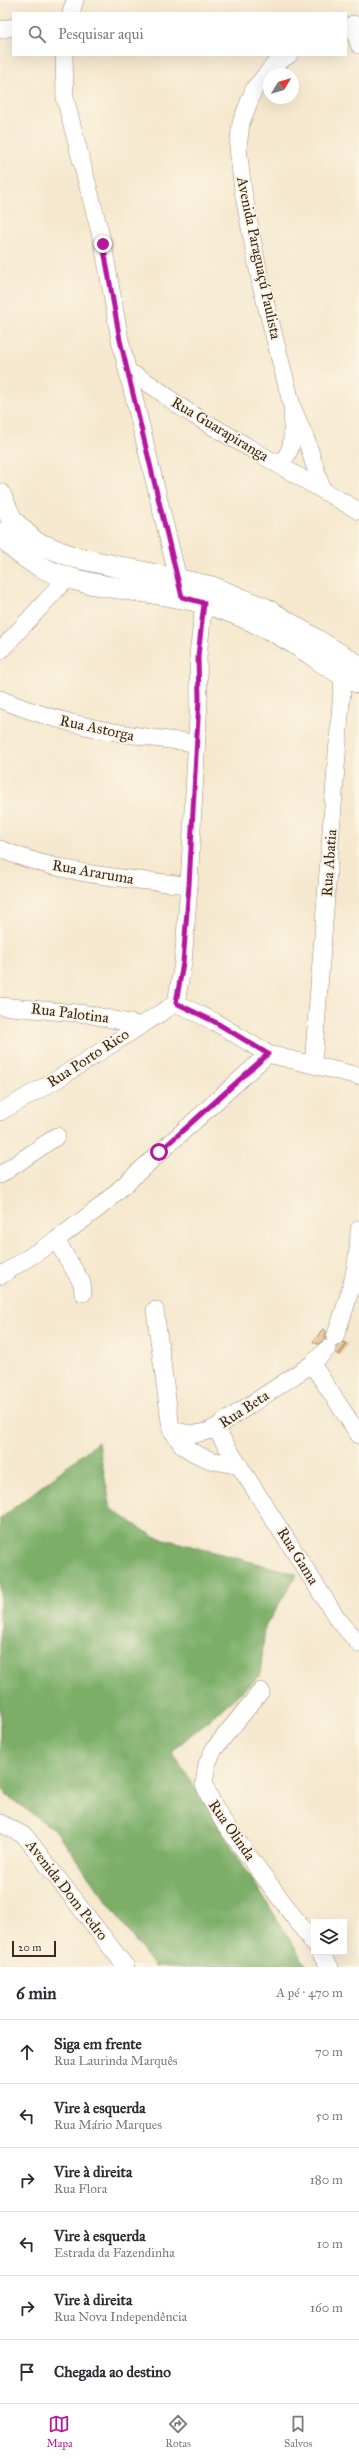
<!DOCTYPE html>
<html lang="pt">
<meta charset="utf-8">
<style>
body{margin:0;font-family:"IM FELL Great Primer",serif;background:#f7f7f7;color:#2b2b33}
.controls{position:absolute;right:12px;bottom:12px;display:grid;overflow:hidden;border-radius:0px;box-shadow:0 4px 16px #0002}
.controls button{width:36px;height:36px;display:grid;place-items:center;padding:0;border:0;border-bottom:1px solid #e1e1e2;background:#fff;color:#2b2b33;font:20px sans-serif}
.compass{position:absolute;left:263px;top:68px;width:36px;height:36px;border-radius:50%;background:#fff;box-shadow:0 4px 16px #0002;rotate:52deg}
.scale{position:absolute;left:12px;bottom:10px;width:44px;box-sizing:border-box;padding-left:4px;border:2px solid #3b2a1e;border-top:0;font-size:11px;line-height:14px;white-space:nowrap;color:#3b2a1e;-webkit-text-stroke:3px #fcf5e5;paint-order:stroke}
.stop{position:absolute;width:12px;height:12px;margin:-9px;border:3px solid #b5179e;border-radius:50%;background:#fff}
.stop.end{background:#b5179e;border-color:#fff;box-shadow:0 1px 4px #0008}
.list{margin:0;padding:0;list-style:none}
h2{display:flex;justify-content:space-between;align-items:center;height:52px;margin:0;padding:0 16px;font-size:17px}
h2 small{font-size:13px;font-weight:400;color:#7c7c81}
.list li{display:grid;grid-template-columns:26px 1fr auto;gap:12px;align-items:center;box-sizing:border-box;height:64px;padding:0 16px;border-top:1px solid #e1e1e2}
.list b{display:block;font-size:15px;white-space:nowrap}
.list p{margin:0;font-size:13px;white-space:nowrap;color:#7c7c81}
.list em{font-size:13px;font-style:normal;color:#7c7c81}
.icon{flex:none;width:22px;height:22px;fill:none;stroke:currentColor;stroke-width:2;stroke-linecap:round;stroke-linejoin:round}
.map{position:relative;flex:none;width:359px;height:1967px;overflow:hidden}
.search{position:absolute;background:#fff;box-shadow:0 4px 16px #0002;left:12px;right:12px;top:12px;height:44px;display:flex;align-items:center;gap:10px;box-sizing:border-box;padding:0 14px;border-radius:0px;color:#7c7c81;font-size:15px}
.sheet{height:436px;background:#fff}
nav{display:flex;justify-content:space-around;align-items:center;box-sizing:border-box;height:56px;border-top:1px solid #e1e1e2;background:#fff;font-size:11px;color:#7c7c81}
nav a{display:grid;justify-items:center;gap:2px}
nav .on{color:#b5179e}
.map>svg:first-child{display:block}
.forest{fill:#7bae68;stroke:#5b6c43}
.building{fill:#e0b278}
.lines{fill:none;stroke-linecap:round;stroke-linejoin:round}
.minor-casing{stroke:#988976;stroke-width:18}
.major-casing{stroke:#988976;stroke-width:22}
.minor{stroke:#fff;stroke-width:17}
.major{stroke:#fff;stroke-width:21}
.route{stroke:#b5179e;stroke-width:5}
.labels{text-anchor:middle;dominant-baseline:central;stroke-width:3.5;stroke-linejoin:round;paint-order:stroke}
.street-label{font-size:15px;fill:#3b2a1e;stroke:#fcf5e5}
</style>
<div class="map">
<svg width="359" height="1967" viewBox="0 0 359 1967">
<rect width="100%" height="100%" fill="#fcf5e5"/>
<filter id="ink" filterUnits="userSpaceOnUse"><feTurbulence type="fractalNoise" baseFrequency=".025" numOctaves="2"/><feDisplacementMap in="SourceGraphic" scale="8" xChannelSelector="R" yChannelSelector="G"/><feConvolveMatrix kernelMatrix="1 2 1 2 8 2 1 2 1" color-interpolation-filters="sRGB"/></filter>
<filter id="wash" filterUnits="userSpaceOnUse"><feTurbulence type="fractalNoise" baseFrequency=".012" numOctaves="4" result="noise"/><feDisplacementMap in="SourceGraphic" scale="16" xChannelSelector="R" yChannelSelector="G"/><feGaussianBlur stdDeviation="0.9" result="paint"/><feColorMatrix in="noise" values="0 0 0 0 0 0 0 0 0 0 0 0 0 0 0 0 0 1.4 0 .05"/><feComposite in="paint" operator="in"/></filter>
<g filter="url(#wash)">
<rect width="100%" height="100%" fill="#f5e8ce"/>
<polygon class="forest" points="98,1442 111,1509 153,1536 297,1574 265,1627 260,1676 172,1751 307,1967 154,1967 56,1831 6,1795 0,1781 0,1519"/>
<g id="blocks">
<g class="building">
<polygon points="323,1329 326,1331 325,1339 318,1344 313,1342"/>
<polygon points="343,1342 347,1344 339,1355 336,1353 337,1347"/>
</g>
</g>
</g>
<g filter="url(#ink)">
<use href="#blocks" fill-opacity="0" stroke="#988976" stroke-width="1"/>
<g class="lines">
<defs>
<g id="minor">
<polyline points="71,13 75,0"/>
<polyline points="353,24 359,45"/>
<polyline points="0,30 13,27"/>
<polyline points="64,55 65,98 103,244 120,340 181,591"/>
<polyline points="289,55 274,65 254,89 241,123 238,148 243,191 261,285 292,406 307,442 322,489"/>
<path d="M130,373C153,383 169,400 190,413C246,446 302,479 359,511"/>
<path d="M280,465C295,447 292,437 292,414"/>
<polyline points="0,651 67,578"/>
<path d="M0,699C63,726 129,736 196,743"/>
<path d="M0,849C60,874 125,879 189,885"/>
<polyline points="176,1003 183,963 189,885 199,699 198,656 204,603"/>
<polyline points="176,1003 215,1022 268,1054 359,1076"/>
<polyline points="0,1006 87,1014 139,1025"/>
<polyline points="313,1065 343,677 347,666"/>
<polyline points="0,1112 56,1080 176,1003"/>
<polyline points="0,1175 57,1136"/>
<polyline points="56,1240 82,1283 83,1293"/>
<polyline points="0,1276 56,1240 100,1207 268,1054"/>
<polyline points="155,1310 171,1429 183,1446 196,1454 210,1460 240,1466"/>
<path d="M335,1337C348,1301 359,1267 359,1229"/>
<polyline points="312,1364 359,1435"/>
<polyline points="215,1428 337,1618 359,1644"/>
<path d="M171,1429C189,1435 199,1436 215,1428L312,1364L327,1349"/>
<polyline points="261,1691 214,1749 207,1764 204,1784 211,1800 224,1823 314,1944"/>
<polyline points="0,1823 25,1836 126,1967"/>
<polyline points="319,1952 330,1967"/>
</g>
<g id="major">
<polyline points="0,494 12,520 35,542 73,557 212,587 266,609 359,666"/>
<path d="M0,533C48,596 136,583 204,603C238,613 270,628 300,647C320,660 337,674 359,683"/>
</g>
</defs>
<use href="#minor" class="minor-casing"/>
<use href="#major" class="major-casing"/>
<use href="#minor" class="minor"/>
<use href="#major" class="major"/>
</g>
</g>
<g class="lines" filter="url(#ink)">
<polyline class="route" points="103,244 120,340 182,597 204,603 198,656 199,699 189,885 183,963 176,1003 215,1022 268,1054 159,1152"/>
</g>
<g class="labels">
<g class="street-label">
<text transform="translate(259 258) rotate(78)">Avenida Paraguaçú Paulista</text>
<text transform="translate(220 429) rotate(31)">Rua Guarapiranga</text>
<text transform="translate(97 728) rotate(12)">Rua Astorga</text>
<text transform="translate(329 863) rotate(-86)">Rua Abatia</text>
<text transform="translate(93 872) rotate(10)">Rua Araruma</text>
<text transform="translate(70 1013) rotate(7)">Rua Palotina</text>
<text transform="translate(88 1058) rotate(-33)">Rua Porto Rico</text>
<text transform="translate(244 1409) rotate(-33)">Rua Beta</text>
<text transform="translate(298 1556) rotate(58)">Rua Gama</text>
<text transform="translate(232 1830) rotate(55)">Rua Olinda</text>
<text transform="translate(67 1890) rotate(52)">Avenida Dom Pedro</text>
</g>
</g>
</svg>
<div class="controls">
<button><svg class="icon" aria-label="layers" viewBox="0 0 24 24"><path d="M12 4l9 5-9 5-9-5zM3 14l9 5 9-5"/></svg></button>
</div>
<svg class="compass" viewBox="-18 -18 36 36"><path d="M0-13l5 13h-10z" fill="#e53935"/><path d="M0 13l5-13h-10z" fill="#7c7c81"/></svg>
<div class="scale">20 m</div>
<div class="stop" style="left:159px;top:1152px"></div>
<div class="stop end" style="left:103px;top:244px"></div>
<div class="search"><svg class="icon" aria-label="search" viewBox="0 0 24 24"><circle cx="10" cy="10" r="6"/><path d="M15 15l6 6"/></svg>Pesquisar aqui</div>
</div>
<section class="sheet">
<h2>6 min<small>A pé · 470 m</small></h2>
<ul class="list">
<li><svg class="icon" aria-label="ahead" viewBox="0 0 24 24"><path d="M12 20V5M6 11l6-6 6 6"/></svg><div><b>Siga em frente</b><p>Rua Laurinda Marquês</p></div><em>70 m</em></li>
<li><svg class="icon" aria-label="left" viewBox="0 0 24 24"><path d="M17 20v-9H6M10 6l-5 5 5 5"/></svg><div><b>Vire à esquerda</b><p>Rua Mário Marques</p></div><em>50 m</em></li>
<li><svg class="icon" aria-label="right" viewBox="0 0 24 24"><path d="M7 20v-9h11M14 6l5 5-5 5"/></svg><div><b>Vire à direita</b><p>Rua Flora</p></div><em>180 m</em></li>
<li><svg class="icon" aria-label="left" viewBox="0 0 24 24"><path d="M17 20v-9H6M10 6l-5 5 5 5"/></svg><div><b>Vire à esquerda</b><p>Estrada da Fazendinha</p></div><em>10 m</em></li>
<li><svg class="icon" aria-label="right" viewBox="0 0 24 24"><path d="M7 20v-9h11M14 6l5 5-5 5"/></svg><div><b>Vire à direita</b><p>Rua Nova Independência</p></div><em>160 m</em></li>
<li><svg class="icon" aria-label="arrive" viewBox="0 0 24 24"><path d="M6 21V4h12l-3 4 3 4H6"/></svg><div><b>Chegada ao destino</b></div></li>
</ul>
</section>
<nav>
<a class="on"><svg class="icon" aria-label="map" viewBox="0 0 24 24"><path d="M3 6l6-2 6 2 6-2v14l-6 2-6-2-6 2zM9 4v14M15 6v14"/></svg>Mapa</a>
<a><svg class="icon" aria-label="directions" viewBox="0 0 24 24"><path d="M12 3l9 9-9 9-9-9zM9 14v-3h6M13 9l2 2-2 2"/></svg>Rotas</a>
<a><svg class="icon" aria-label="saved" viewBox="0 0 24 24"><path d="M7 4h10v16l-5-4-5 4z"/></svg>Salvos</a>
</nav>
